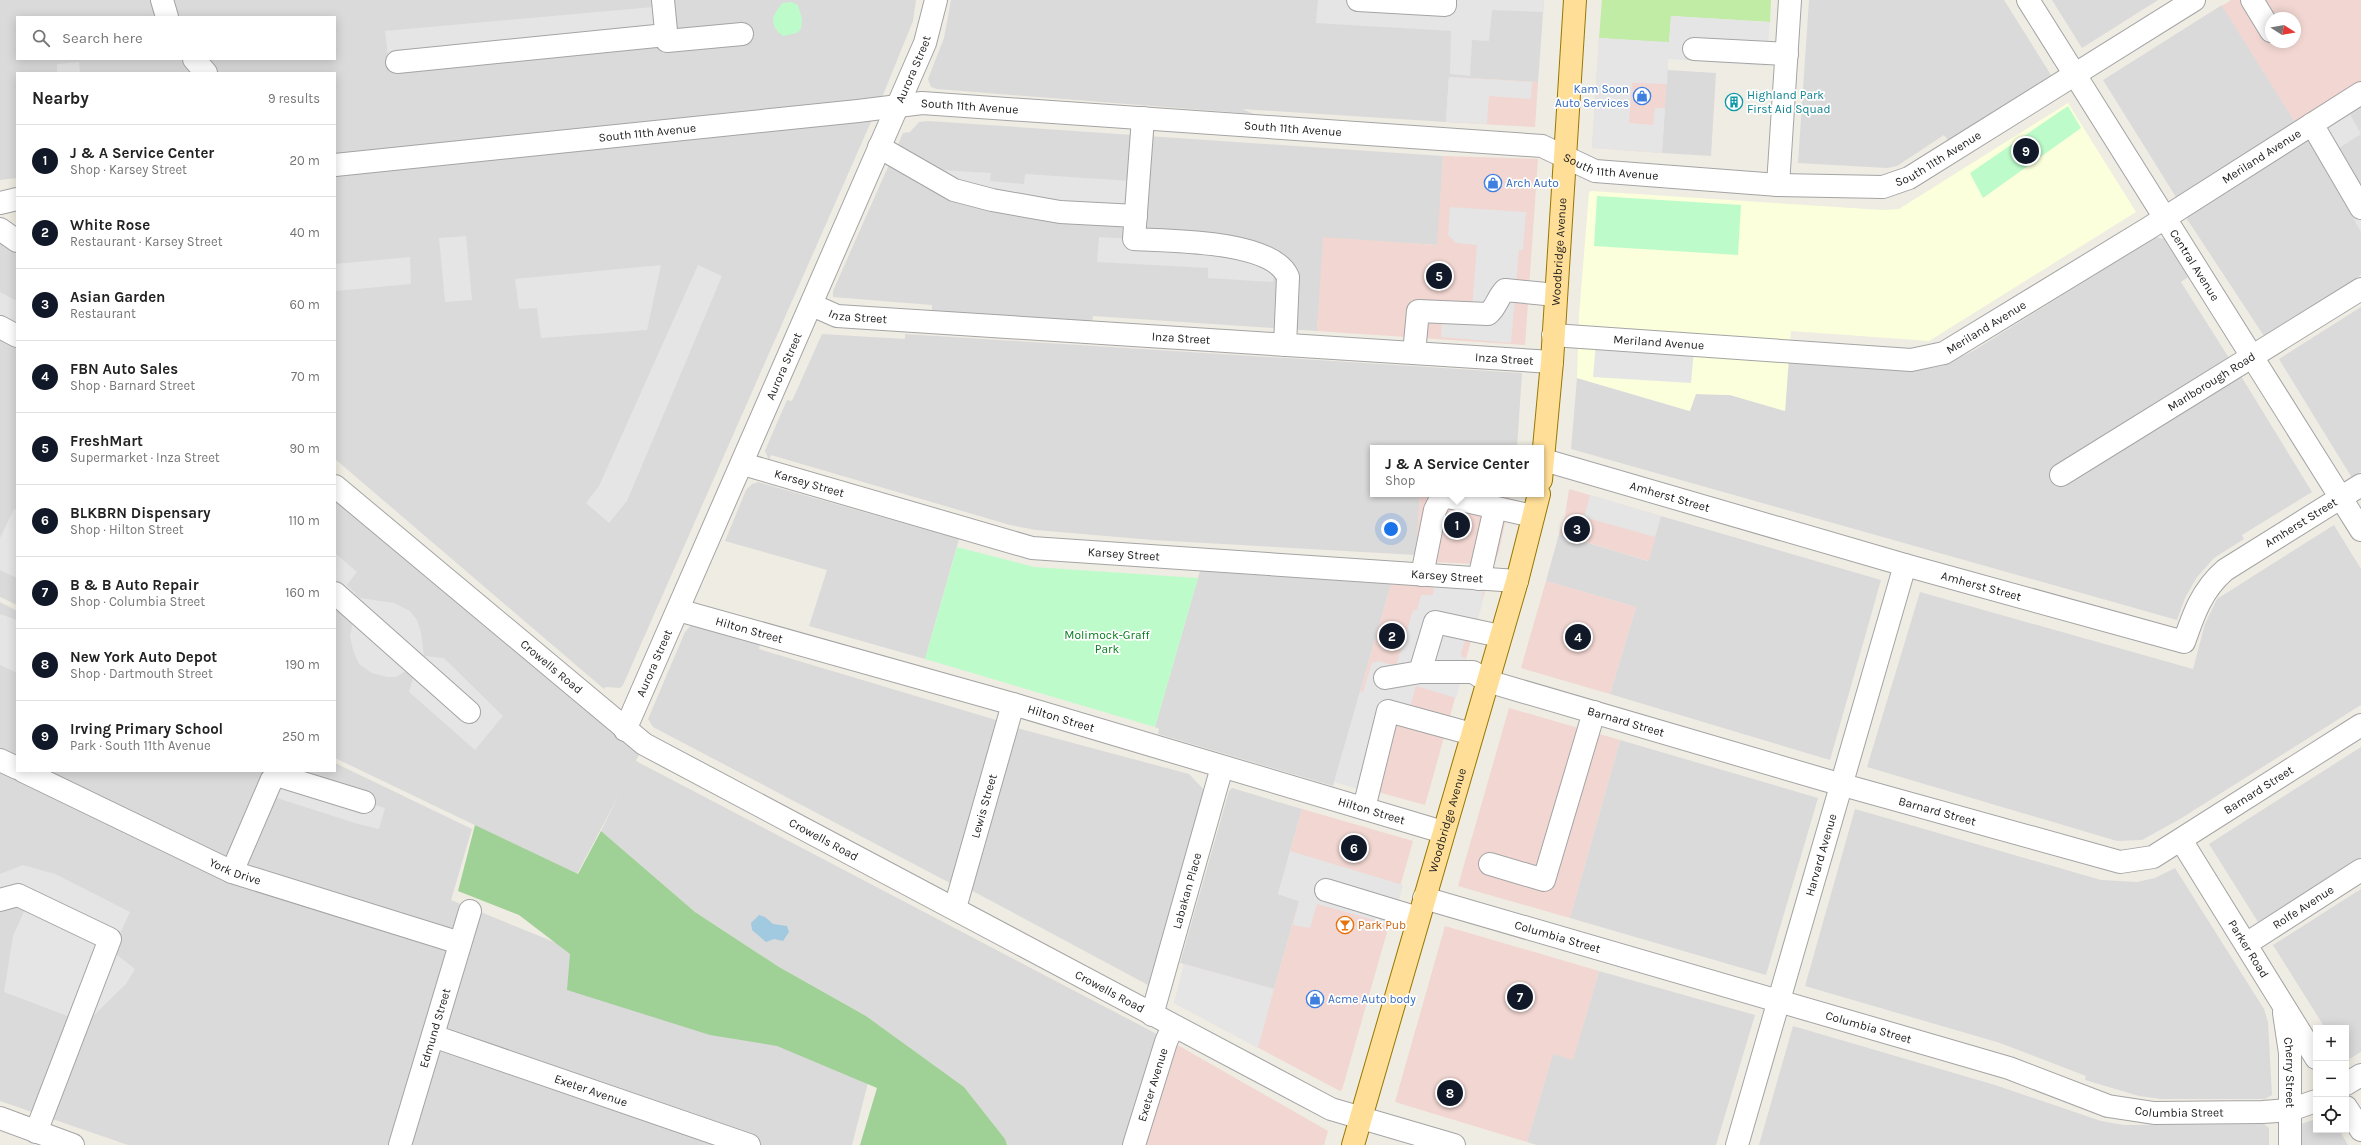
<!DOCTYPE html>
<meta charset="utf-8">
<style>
body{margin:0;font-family:Karla,sans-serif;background:#f2f2f2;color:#222}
.controls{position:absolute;right:12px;bottom:12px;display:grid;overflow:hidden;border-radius:0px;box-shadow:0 2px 10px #0003}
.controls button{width:36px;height:36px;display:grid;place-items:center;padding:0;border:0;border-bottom:1px solid #e0e0e0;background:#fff;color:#222;font:20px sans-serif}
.compass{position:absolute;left:2265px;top:12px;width:36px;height:36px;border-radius:50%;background:#fff;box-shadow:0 2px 10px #0003;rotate:101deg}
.you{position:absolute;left:1391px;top:529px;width:14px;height:14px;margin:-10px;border:3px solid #fff;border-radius:50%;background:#1a73e8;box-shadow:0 0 0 6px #1a73e833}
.badge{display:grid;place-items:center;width:26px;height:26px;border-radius:50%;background:#111827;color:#fff;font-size:13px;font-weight:700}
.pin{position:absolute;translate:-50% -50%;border:2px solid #fff;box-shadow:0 1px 4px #0006}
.popup{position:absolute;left:1370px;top:445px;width:174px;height:52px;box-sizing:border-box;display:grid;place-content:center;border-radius:0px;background:#fff;filter:drop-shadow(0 1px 3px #0005);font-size:13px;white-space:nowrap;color:#767676}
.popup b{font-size:15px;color:#222}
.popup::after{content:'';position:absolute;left:50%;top:100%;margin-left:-8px;border:8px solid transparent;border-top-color:#fff}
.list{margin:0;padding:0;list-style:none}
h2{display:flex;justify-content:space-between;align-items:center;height:52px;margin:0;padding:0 16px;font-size:17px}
h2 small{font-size:13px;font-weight:400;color:#767676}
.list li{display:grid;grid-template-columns:26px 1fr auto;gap:12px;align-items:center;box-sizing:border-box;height:72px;padding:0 16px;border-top:1px solid #e0e0e0}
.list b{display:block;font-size:15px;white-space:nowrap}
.list p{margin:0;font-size:13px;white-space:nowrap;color:#767676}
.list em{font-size:13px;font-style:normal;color:#767676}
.icon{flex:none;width:22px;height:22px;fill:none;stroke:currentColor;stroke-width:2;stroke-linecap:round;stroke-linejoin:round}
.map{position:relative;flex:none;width:2361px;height:1145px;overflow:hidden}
.search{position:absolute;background:#fff;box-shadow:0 2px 10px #0003;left:16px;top:16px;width:320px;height:44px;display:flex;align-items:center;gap:10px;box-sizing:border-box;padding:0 14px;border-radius:0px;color:#767676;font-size:15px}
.panel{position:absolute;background:#fff;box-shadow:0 2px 10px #0003;left:16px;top:72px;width:320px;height:700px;border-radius:0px}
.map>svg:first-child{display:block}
.residential{fill:#dbdada;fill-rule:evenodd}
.commercial{fill:#f1d6d1;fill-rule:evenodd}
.education{fill:#fbffdc}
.grass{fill:#c0eca6}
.forest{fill:#9fd095}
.park{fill:#bdfcca}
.parking{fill:#e5e5e5}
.water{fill:#a1c9df}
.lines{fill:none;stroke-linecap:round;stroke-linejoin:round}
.minor-casing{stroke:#a4a4a4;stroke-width:24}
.major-casing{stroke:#977700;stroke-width:24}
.minor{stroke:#fff;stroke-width:22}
.major{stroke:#ffdf98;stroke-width:22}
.labels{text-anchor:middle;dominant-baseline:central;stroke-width:3.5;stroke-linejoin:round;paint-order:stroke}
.street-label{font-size:12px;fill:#1d1d1d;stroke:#fff}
.shop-label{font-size:12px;fill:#366cbe;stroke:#fff;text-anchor:start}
.culture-label{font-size:12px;fill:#0d838f;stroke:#fff;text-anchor:start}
.park-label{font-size:12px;fill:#078020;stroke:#fff}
.food-label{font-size:12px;fill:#c56008;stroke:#fff;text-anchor:start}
</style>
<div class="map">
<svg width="2361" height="1145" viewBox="0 0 2361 1145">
<rect width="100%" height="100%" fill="#efece3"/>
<g class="residential">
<path d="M0,0H916L913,21L885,90L623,685L620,688L606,687L604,689L335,459V73H17V178L0,180ZM17,17H335V59H17Z"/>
<polygon points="951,0 1544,0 1538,82 1449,77 1446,122 1242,109 1254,114 937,89 931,87 928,79 944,38"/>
<polygon points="1809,0 2004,0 2051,75 1948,140 1944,135 1897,166 1887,168 1798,163"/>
<polygon points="2052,0 2158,0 2082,48"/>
<polygon points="2222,5 2295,122 2176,197 2103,80"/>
<polygon points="1667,70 1716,73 1711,156 1662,153"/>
<polygon points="2361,107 2361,275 2264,336 2187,219 2188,216"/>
<polygon points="928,121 1443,156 1438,245 1324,238 1317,331 1093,316 1092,322 932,311 932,305 833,297 833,291 903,133 910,132 919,122"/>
<polygon points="0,229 17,241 17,605 0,597"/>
<polygon points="2156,237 2164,239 2188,277 2181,282 2229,358 2049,472 2065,487 2241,376 2312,492 2242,535 2244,539 2214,558 2197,577 2185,598 2177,620 1571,449 1577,378 1689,411 1695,394 1730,395 1785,411 1788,363 1913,371 1943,366 1973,351"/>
<polygon points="2361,307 2361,472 2352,478 2279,359"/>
<polygon points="822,334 905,339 905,334 1522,373 1517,448 1373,448 1373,494 1420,494 1416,555 1153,540 1036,530 1010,525 771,455 769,460 765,451 767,446 787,400 792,401"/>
<polygon points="758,482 959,539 925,659 809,626 827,570 725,541 746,490 752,484"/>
<polygon points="335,486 644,744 636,761 1174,1043 1123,1145 1007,1145 1005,1139 964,1087 866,1016 779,967 695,912 601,831 620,793 577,874 335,758"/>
<polygon points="1661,516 1881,580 1830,760 1610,694 1636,607 1546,581 1559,534 1648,561"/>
<polygon points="2334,525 2361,569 2361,705 2180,819 2142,840 2117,841 1867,767 1920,592 2193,669 2205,624 2217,599"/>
<polygon points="1200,571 1391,584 1333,786 1158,734 1159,729 1155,727"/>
<polygon points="0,602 17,611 17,771 335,771 335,763 472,829 451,900 871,1071 852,1145 128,1145 0,1101"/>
<polygon points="691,625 760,643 759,649 996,720 998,723 1189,774 1206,792 1148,985 952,880 950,883 653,727 648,719 685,632"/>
<polygon points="1620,740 1818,798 1766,975 1570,918"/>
<polygon points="2361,747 2361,857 2258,922 2209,844"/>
<polygon points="1232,788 1302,809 1278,894 1299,901 1274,989 1180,963 1229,791"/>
<polygon points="1855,809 2101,880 2137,882 2155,878 2175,868 2264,1009 2268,1022 2272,1095 2265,1099 2161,1099 2139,1096 2085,1080 2086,1076 2000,1043 1805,986"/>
<polygon points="2361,889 2361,1052 2346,1061 2346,1028 2325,1028 2273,945"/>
<polygon points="1599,971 1755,1015 1716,1145 1537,1145 1527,1142 1553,1053 1573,1059"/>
<polygon points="1793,1026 1995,1085 2101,1121 2124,1125 2264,1124 2269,1128 2269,1145 1759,1145"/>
<polygon points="2316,1119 2316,1130 2339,1130 2348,1145 2302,1145 2301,1124"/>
</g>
<g class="commercial">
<path d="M2231,0H2361V81L2295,122L2222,6ZM2271,18H2295V42H2271Z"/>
<polygon points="1599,38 1668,59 1662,153 1592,148"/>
<polygon points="1449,77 1538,82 1535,127 1446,122"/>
<polygon points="1443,156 1538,159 1525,345 1317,331 1323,237 1437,245"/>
<polygon points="1569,489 1661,516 1649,561 1559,534 1565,516"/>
<polygon points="1420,494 1511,494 1499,551 1494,565 1415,561"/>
<polygon points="1546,581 1636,607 1610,694 1521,668"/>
<polygon points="1391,584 1485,591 1425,805 1335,780"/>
<polygon points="1509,708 1620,740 1570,918 1458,886"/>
<polygon points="1302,809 1413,841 1342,1090 1340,1091 1174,1003 1184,964 1274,989 1299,901 1278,894"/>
<polygon points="1445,926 1599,971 1573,1060 1553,1054 1527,1142 1395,1102"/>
<polygon points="1174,1043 1328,1131 1324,1145 1123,1145"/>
</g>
<polygon class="education" points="2068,103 2136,212 1929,341 1791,331 1785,411 1730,395 1696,394 1690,411 1577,378 1579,315 1589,193 1591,191 1883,210 1899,209"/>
<polygon class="grass" points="1602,0 1771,0 1770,22 1671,16 1669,43 1599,38"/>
<polygon class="forest" points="475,825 578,874 601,831 695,912 779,967 866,1016 964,1087 1005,1139 1007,1145 860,1145 877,1088 777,1046 710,1035 567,990 570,954 519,915 458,891"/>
<g class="park">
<path d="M791,2L798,5L802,19L801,29L797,33L783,36C769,26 771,15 783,3Z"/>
<polygon points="2068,106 2081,128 1983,198 1970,173"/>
<polygon points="1597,196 1741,205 1738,255 1594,246"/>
<polygon points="957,547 1034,567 1198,578 1155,727 925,659"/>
</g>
<g class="parking">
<polygon points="1318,0 1544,0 1543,12 1492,10 1489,41 1472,40 1470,76 1450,74 1451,31 1316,23"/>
<polygon points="653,7 656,36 389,64 385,31"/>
<polygon points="1671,16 1770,22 1766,66 1668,59 1667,84 1632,83 1629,123 1653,125 1655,108 1665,108 1662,153 1592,148 1599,38 1669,42"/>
<polygon points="79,62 80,73 57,73 57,64"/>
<polygon points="1449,77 1532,82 1531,99 1489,96 1487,124 1446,122"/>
<polygon points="2350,114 2361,134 2336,150 2361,189 2361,232 2308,140"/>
<polygon points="941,170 991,173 990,181 1024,184 1025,174 1131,181 1129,216 940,183"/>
<polygon points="1450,207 1526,212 1523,250 1519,250 1511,343 1441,337 1443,307 1472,309 1477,245 1456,243 1448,235"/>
<polygon points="466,236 472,300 445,302 439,238"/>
<polygon points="1099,237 1218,244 1275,261 1273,282 1208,278 1208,268 1097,262"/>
<polygon points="410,257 411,284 335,291 335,264"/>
<polygon points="661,265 647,330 541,338 537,308 519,309 515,279"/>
<polygon points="698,265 722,276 627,501 609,523 586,503 599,486"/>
<polygon points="0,292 17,301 17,336 0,327"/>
<polygon points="1596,343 1694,350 1691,383 1593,377"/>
<polygon points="1590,495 1661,516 1655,537 1584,517"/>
<polygon points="14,509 17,510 17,578 0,570 0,538"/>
<polygon points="335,553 357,572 347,585 360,598 394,603 410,611 417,620 421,632 424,656 444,658 503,716 475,750 409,692 413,678 406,671 396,677 387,677 372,673 359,664 354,653 350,637 355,611 335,593"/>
<polygon points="1434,587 1483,590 1482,604 1472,639 1465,641 1461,653 1462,657 1467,658 1456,698 1416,686 1410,707 1397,703 1372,793 1334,782 1360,692 1363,692 1372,663 1379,661 1396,666 1413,610 1417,610 1421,595 1433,595"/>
<polygon points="0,614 17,620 17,673 0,665"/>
<polygon points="283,777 385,808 379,829 358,824 277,798"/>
<polygon points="1290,851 1403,885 1392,925 1317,904 1310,928 1293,925 1299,901 1278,894"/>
<polygon points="23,865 55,874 130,912 112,951 135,969 126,984 86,1023 4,992 13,936 29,900 0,900 0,874"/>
<polygon points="1184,964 1274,989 1258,1048 1174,1003"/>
</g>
<polygon class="water" points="759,915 765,917 773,924 787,926 789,932 783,941 774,939 766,942 752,930 751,923"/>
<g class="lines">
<defs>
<g id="minor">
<polyline points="162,0 167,17"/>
<polyline points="663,0 667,41 742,34"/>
<polyline points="1358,0 1445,5 1445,0"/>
<path id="s1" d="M2028,0L2361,530"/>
<polyline points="2252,0 2271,31"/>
<polyline points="1694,49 1787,54"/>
<polyline points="194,59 206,73"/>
<polyline points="397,62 666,35"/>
<path d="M1143,118L1134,239C1170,241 1273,240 1288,277L1285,345"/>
<polyline points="2312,124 2361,208"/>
<polyline points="879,147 954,190 992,200 1060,212 1136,216"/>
<path id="s2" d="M335,165L858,111L922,103L1542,146L1595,171L1778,185L1883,187L1909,178L2194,0"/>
<polyline points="1778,185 1790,0"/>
<polyline points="0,203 17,199"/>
<polyline points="0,229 17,241"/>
<path id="s3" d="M812,305L837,316L1552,362"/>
<polyline points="0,327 17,336"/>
<path id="s4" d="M1553,335L1911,360L1944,353L2149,228L2361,93"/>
<path d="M1414,353L1418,311L1488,314C1497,307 1497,298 1505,290L1556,295"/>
<path id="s5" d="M1544,460L1905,565L2184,642C2194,613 2202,590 2225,570L2361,485"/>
<path id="s6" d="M743,464L1032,548L1517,581"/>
<path id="s7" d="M2061,475L2361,289"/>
<path id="s8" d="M335,486L644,744L1331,1109L1454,1145"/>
<polyline points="1422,575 1435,510 1441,498 1448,497 1533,516"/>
<polyline points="1479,579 1495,508"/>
<polyline points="335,593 469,712"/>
<path id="s9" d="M678,610L1013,704L1443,832"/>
<path id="s10" d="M1500,636L1435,622L1420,672H1473L1487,681L1825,780L2120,862L2153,857L2361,725"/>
<polyline points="1385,678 1420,672"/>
<path id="s11" d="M625,730L925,43L936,0"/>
<polyline points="0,760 17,768"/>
<path id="s12" d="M23,771L232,872L460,943"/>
<polyline points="1364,808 1388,711 1472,734"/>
<path id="s13" d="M2181,840L2316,1058"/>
<polyline points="1490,864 1544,880 1594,712"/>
<polyline points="232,872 272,779 281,775 283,777 364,802"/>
<polyline points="1326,890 1418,918"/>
<path id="s14" d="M1424,898L2009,1068L2108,1106L2154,1113L2263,1112L2290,1110L2316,1101"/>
<polyline points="0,900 18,895 110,939 36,1132"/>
<path id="s15" d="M955,908L1013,704"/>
<path id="s16" d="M2246,944L2361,870"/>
<path id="s17" d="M2284,1013L2290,1053V1145"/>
<path id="s18" d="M1152,1015L1222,767"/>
<path id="s19" d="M433,1036L749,1145"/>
<polyline points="2346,1084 2361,1075"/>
<polyline points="2346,1107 2361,1130"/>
<polyline points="0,1118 73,1145"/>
<path id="s20" d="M400,1145L470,911"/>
<path id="s21" d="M1134,1145L1166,1042L1173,1026"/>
<path id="s22" d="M1737,1145L1905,565"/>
</g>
<g id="major">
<path id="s23" d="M1541,480L1552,362L1575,0"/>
<path id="s24" d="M1353,1145L1517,581L1539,494"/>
</g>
</defs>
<use href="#minor" class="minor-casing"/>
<use href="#major" class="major-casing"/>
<use href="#minor" class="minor"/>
<use href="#major" class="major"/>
</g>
<defs>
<symbol id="shop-ring" viewBox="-11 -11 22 22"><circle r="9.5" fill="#fff" stroke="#3f7fe0" stroke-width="1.5"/><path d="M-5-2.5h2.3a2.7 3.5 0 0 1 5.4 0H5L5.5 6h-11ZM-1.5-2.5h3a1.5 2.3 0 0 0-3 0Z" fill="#3f7fe0"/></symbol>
<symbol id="building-ring" viewBox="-11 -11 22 22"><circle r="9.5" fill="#fff" stroke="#0f9aa8" stroke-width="1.5"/><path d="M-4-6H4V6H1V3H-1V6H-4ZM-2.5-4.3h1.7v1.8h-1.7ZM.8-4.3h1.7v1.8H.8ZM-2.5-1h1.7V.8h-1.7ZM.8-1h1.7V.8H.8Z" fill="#0f9aa8"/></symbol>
<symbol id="bar-ring" viewBox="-11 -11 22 22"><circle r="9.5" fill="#fff" stroke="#e8710a" stroke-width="1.5"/><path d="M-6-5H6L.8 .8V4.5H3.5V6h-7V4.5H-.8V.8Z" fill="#e8710a"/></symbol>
</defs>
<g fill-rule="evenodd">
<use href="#shop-ring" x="1632" y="86" width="20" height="20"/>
<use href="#building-ring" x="1724" y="92" width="20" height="20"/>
<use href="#shop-ring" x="1483" y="173" width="20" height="20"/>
<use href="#bar-ring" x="1335" y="915" width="20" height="20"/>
<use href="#shop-ring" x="1305" y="989" width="20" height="20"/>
</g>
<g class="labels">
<g class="street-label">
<text stroke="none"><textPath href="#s11" startOffset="721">Aurora Street</textPath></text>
<text stroke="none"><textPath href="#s2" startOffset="638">South 11th Avenue</textPath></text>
<text stroke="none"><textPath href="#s2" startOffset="962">South 11th Avenue</textPath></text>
<text stroke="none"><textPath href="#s2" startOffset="314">South 11th Avenue</textPath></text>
<text stroke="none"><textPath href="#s4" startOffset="766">Meriland Avenue</textPath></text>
<text stroke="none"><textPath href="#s2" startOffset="1621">South 11th Avenue</textPath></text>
<text stroke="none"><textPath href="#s2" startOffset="1285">South 11th Avenue</textPath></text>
<text stroke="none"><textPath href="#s23" startOffset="229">Woodbridge Avenue</textPath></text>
<text stroke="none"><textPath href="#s1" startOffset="313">Central Avenue</textPath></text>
<text stroke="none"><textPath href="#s3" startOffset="48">Inza Street</textPath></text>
<text stroke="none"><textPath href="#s4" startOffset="442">Meriland Avenue</textPath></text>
<text stroke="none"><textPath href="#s3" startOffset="372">Inza Street</textPath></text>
<text stroke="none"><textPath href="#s4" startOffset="106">Meriland Avenue</textPath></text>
<text stroke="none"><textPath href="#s3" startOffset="696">Inza Street</textPath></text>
<text stroke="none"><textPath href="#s11" startOffset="397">Aurora Street</textPath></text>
<text stroke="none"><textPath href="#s7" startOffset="177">Marlborough Road</textPath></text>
<text stroke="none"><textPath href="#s6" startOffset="69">Karsey Street</textPath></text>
<text stroke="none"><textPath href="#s5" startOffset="131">Amherst Street</textPath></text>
<text stroke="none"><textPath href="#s5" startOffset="839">Amherst Street</textPath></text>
<text stroke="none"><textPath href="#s6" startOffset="393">Karsey Street</textPath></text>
<text stroke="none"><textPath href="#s6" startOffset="717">Karsey Street</textPath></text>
<text stroke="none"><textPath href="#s5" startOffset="455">Amherst Street</textPath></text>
<text stroke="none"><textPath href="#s9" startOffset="74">Hilton Street</textPath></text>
<text stroke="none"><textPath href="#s11" startOffset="73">Aurora Street</textPath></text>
<text stroke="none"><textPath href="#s8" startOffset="282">Crowells Road</textPath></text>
<text stroke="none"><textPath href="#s9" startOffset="398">Hilton Street</textPath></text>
<text stroke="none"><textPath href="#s10" startOffset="333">Barnard Street</textPath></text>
<text stroke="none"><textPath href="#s10" startOffset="1005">Barnard Street</textPath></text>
<text stroke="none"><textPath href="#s15" startOffset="106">Lewis Street</textPath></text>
<text stroke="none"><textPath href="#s9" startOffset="722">Hilton Street</textPath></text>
<text stroke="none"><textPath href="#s10" startOffset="657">Barnard Street</textPath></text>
<text stroke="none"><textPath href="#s24" startOffset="338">Woodbridge Avenue</textPath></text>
<text stroke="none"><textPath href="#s8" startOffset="606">Crowells Road</textPath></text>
<text stroke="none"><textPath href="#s22" startOffset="302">Harvard Avenue</textPath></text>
<text stroke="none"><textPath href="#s12" startOffset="235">York Drive</textPath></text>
<text stroke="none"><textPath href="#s18" startOffset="129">Labakan Place</textPath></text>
<text stroke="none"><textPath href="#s16" startOffset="68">Rolfe Avenue</textPath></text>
<text stroke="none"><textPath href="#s14" startOffset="139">Columbia Street</textPath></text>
<text stroke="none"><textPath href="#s13" startOffset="128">Parker Road</textPath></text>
<text stroke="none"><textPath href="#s8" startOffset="930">Crowells Road</textPath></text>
<text stroke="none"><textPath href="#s14" startOffset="463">Columbia Street</textPath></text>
<text stroke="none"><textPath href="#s20" startOffset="122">Edmund Street</textPath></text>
<text stroke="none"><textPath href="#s17" startOffset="60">Cherry Street</textPath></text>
<text stroke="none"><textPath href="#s21" startOffset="63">Exeter Avenue</textPath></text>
<text stroke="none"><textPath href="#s19" startOffset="167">Exeter Avenue</textPath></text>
<text stroke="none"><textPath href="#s14" startOffset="787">Columbia Street</textPath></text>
</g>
<g class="shop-label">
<text x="1629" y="89" text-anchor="end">Kam Soon<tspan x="1629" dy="14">Auto Services</tspan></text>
<text x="1506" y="183">Arch Auto</text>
<text x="1328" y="999">Acme Auto body</text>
</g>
<g class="culture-label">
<text x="1747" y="95">Highland Park<tspan x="1747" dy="14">First Aid Squad</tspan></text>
</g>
<g class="park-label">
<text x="1107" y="635">Molimock-Graff<tspan x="1107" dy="14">Park</tspan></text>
</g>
<g class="food-label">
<text x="1358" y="925">Park Pub</text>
</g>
</g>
</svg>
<div class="controls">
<button>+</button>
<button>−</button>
<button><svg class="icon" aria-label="locate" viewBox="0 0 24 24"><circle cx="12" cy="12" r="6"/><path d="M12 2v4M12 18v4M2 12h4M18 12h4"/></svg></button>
</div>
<svg class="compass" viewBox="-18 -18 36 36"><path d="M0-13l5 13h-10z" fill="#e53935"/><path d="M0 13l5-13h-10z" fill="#767676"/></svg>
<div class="you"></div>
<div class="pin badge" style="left:1457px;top:525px">1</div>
<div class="popup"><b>J &amp; A Service Center</b>Shop</div>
<div class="pin badge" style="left:1392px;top:636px">2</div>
<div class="pin badge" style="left:1577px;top:529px">3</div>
<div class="pin badge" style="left:1578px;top:637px">4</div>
<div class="pin badge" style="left:1439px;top:276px">5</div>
<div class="pin badge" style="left:1354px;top:848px">6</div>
<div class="pin badge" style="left:1520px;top:997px">7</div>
<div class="pin badge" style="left:1450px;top:1093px">8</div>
<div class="pin badge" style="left:2026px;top:151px">9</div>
<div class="search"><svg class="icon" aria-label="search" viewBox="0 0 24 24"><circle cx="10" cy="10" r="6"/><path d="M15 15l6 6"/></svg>Search here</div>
<section class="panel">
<h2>Nearby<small>9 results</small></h2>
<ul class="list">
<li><span class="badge">1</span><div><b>J &amp; A Service Center</b><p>Shop · Karsey Street</p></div><em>20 m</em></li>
<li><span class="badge">2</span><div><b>White Rose</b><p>Restaurant · Karsey Street</p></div><em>40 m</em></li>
<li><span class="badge">3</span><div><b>Asian Garden</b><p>Restaurant</p></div><em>60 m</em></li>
<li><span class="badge">4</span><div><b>FBN Auto Sales</b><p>Shop · Barnard Street</p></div><em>70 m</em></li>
<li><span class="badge">5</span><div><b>FreshMart</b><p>Supermarket · Inza Street</p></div><em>90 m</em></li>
<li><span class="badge">6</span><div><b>BLKBRN Dispensary</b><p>Shop · Hilton Street</p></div><em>110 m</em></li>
<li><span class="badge">7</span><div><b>B &amp; B Auto Repair</b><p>Shop · Columbia Street</p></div><em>160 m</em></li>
<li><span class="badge">8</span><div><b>New York Auto Depot</b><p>Shop · Dartmouth Street</p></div><em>190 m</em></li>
<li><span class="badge">9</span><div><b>Irving Primary School</b><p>Park · South 11th Avenue</p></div><em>250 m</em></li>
</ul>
</section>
</div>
